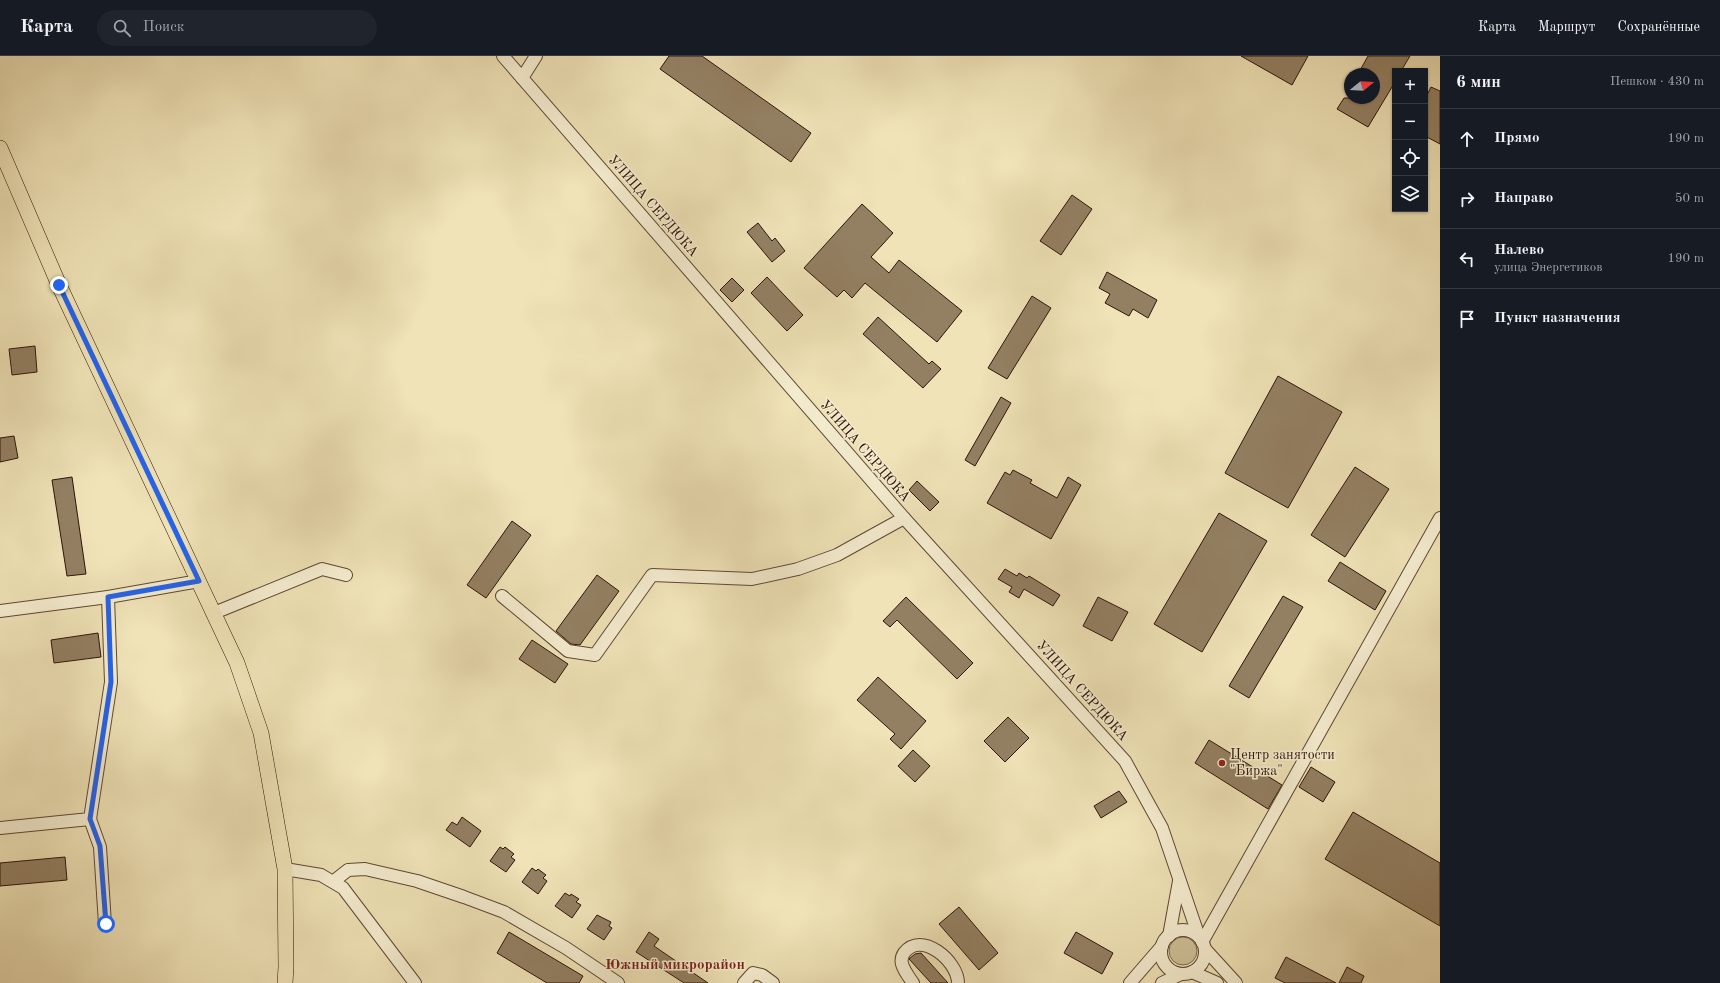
<!DOCTYPE html>
<html lang="ru">
<meta charset="utf-8">
<style>
body{margin:0;font-family:"Old Standard TT",serif;background:#20242c;color:#f1f3f6}
.controls{position:absolute;right:12px;top:12px;display:grid;overflow:hidden;border-radius:0px;box-shadow:0 1px 3px #0004}
.controls button{width:36px;height:36px;display:grid;place-items:center;padding:0;border:0;border-bottom:1px solid #363941;background:#171b24;color:#f1f3f6;font:20px sans-serif}
.compass{position:absolute;left:1344px;top:12px;width:36px;height:36px;border-radius:50%;background:#171b24;box-shadow:0 1px 3px #0004;rotate:72deg}
.stop{position:absolute;width:12px;height:12px;margin:-9px;border:3px solid #2563eb;border-radius:50%;background:#fff}
.stop.end{background:#2563eb;border-color:#fff;box-shadow:0 1px 4px #0008}
.list{margin:0;padding:0;list-style:none}
h2{display:flex;justify-content:space-between;align-items:center;height:52px;margin:0;padding:0 16px;font-size:17px}
h2 small{font-size:13px;font-weight:400;color:#9ea1a6}
.list li{display:grid;grid-template-columns:26px 1fr auto;gap:12px;align-items:center;box-sizing:border-box;height:60px;padding:0 16px;border-top:1px solid #363941}
.list b{display:block;font-size:15px;white-space:nowrap}
.list p{margin:0;font-size:13px;white-space:nowrap;color:#9ea1a6}
.list em{font-size:13px;font-style:normal;color:#9ea1a6}
.icon{flex:none;width:22px;height:22px;fill:none;stroke:currentColor;stroke-width:2;stroke-linecap:round;stroke-linejoin:round}
.map{position:relative;flex:none;width:1440px;height:927px;overflow:hidden}
header{display:flex;align-items:center;gap:24px;box-sizing:border-box;height:56px;padding:0 20px;background:#171b24;border-bottom:1px solid #363941}
header strong{font-size:19px}
nav{display:flex;gap:22px;margin-inline-start:auto;font-size:14px}
.search{width:280px;height:36px;background:#20242c;display:flex;align-items:center;gap:10px;box-sizing:border-box;padding:0 14px;border-radius:22px;color:#9ea1a6;font-size:15px}
main{display:flex}
aside{flex:1;background:#171b24}
.map>svg:first-child{display:block}
.green{fill:#cec099;stroke:#7e6a50}
.building{fill:#938063;stroke:#2f1408}
.lines{fill:none;stroke-linecap:round;stroke-linejoin:round}
.minor-casing{stroke:#5f4834;stroke-width:14}
.major-casing{stroke:#2f1408;stroke-width:16}
.minor{stroke:#f5edd0;stroke-width:12}
.major{stroke:#efe3b7;stroke-width:15}
.route{stroke:#2563eb;stroke-width:5}
.poi-dot{fill:#8f2418;stroke:#f5edd0;stroke-width:1.5}
.labels{text-anchor:middle;dominant-baseline:central;stroke-width:3;stroke-linejoin:round;paint-order:stroke}
.street-label{font-size:14px;fill:#2f1408;stroke:#f5edd0}
.poi-label{font-size:14px;fill:#2f1408;stroke:#f5edd0;text-anchor:start}
.neighbourhood-label{font-size:15px;font-weight:bold;fill:#7a1f14;stroke:#f5edd0}
</style>
<header>
<strong>Карта</strong>
<div class="search"><svg class="icon" aria-label="search" viewBox="0 0 24 24"><circle cx="10" cy="10" r="6"/><path d="M15 15l6 6"/></svg>Поиск</div>
<nav><a>Карта</a><a>Маршрут</a><a>Сохранённые</a></nav>
</header>
<main>
<div class="map">
<svg width="1440" height="927" viewBox="0 0 1440 927">
<rect width="100%" height="100%" fill="#efe3b7"/>
<filter id="stains"><feTurbulence type="fractalNoise" baseFrequency=".005" numOctaves="4"/><feColorMatrix values="0 0 0 0 .2 0 0 0 0 .09 0 0 0 0 .02 0 0 0 .5 -.17"/></filter>
<radialGradient id="worn" r=".72"><stop offset=".6" stop-color="#630" stop-opacity="0"/><stop offset="1" stop-color="#630" stop-opacity=".3"/></radialGradient>
<circle class="green" cx="1183" cy="895" r="14"/>
<g class="building">
<polygon points="669,0 702,0 811,77 791,106 660,13"/>
<polygon points="1241,0 1308,0 1292,29"/>
<polygon points="1368,0 1410,0 1401,15 1395,15 1395,26 1368,71 1337,53 1344,42 1374,42 1374,18 1358,18"/>
<polygon points="1431,31 1440,35 1440,88 1425,80 1425,43"/>
<polygon points="1072,139 1092,153 1061,199 1040,185"/>
<polygon points="862,148 893,177 871,201 889,217 899,204 962,255 937,286 865,227 852,242 844,234 837,241 804,212"/>
<polygon points="758,167 772,185 775,182 785,195 772,206 747,176"/>
<polygon points="1107,216 1157,244 1148,262 1133,253 1129,260 1105,247 1110,238 1099,232"/>
<polygon points="767,221 803,259 787,275 751,237"/>
<polygon points="732,222 744,234 732,246 720,234"/>
<polygon points="1032,240 1051,252 1007,323 988,312"/>
<polygon points="878,261 929,308 932,305 941,313 923,332 863,278"/>
<polygon points="35,290 37,316 12,319 9,293"/>
<polygon points="1278,320 1342,356 1288,452 1225,417"/>
<polygon points="1001,341 1011,347 975,410 965,404"/>
<polygon points="14,380 18,402 0,406 0,382"/>
<polygon points="1355,411 1389,433 1345,501 1311,479"/>
<polygon points="1013,414 1032,424 1030,427 1057,442 1068,421 1081,429 1051,483 987,447 1005,416 1010,419"/>
<polygon points="72,421 86,518 67,520 52,424"/>
<polygon points="917,425 939,446 930,455 909,434"/>
<polygon points="1219,457 1267,485 1202,596 1154,568"/>
<polygon points="512,465 531,479 486,542 467,529"/>
<polygon points="1340,506 1386,535 1375,554 1328,525"/>
<polygon points="1005,513 1017,520 1019,517 1027,522 1029,520 1060,539 1053,550 1024,533 1019,542 1009,536 1012,531 998,523"/>
<polygon points="597,519 619,535 580,589 571,588 556,575"/>
<polygon points="1283,540 1303,551 1249,642 1229,630"/>
<polygon points="906,541 973,607 957,623 897,564 890,571 883,565"/>
<polygon points="1098,541 1128,556 1112,585 1083,570"/>
<polygon points="98,577 101,601 54,607 51,584"/>
<polygon points="532,584 568,608 555,627 519,603"/>
<polygon points="878,621 926,665 901,693 890,683 895,678 857,644"/>
<polygon points="1008,661 1029,682 1005,706 984,685"/>
<polygon points="1209,684 1282,729 1268,753 1195,707"/>
<polygon points="913,694 930,710 915,726 898,710"/>
<polygon points="1311,711 1335,726 1323,746 1299,731"/>
<polygon points="1119,735 1127,746 1101,762 1094,750"/>
<polygon points="1353,756 1440,807 1440,870 1325,803"/>
<polygon points="462,761 481,775 470,791 446,774 452,766 457,769"/>
<polygon points="500,791 503,793 505,791 514,798 511,801 515,804 506,816 490,805"/>
<polygon points="65,801 67,824 0,830 0,807"/>
<polygon points="532,812 536,815 538,813 546,819 543,822 547,825 538,838 522,826"/>
<polygon points="565,837 570,840 571,838 579,843 576,846 581,849 572,862 555,850"/>
<polygon points="959,851 998,897 979,914 939,868"/>
<polygon points="597,859 611,866 609,870 612,872 604,884 587,873"/>
<polygon points="509,876 583,920 579,927 547,927 497,897"/>
<polygon points="649,876 659,883 654,890 708,927 684,927 636,896"/>
<polygon points="1076,876 1113,897 1102,918 1064,897"/>
<polygon points="921,897 948,927 931,927 909,903 915,898"/>
<polygon points="1286,901 1336,927 1285,927 1275,922"/>
<polygon points="1347,911 1364,920 1361,927 1339,927"/>
</g>
<g class="lines">
<defs>
<g id="minor">
<polyline points="503,0 904,462 1125,705 1162,772 1199,881"/>
<polyline points="522,22 536,0"/>
<polyline points="502,540 568,595 595,599 652,519 752,523 798,513 837,499 904,462"/>
<polyline points="0,555 108,541 199,525"/>
<polyline points="214,557 322,513 346,519"/>
<polyline points="90,763 100,791 105,868"/>
<polyline points="0,772 90,763 111,626 108,541"/>
<polyline points="285,813 321,819 343,832 415,927"/>
<polyline points="334,825 348,814 365,813 417,825 464,841 504,856 566,892 618,927"/>
<circle cx="1183" cy="896" r="22"/>
<polyline points="1169,880 1179,825"/>
<polyline points="1202,886 1440,462"/>
<polyline points="1205,893 1236,927"/>
<polyline points="1192,916 1217,927"/>
<polyline points="744,927 753,917 762,919 773,927"/>
<path d="M913,927C909,921 904,915 902,908C901,904 902,900 904,897C921,874 958,905 958,927"/>
<polyline points="1130,927 1162,890"/>
<polyline points="1162,927 1181,918"/>
</g>
<polyline id="major" points="0,92 59,229 237,607 261,677 285,813 286,911 285,927"/>
</defs>
<use href="#minor" class="minor-casing"/>
<use href="#major" class="major-casing"/>
<use href="#minor" class="minor"/>
<use href="#major" class="major"/>
</g>
<g class="lines">
<polyline class="route" points="59,229 199,525 108,541 111,626 90,763 100,790 106,868"/>
</g>
<circle class="poi-dot" cx="1222" cy="707" r="4"/>
<g class="labels">
<g class="street-label">
<text transform="translate(653 150) rotate(49)">УЛИЦА СЕРДЮКА</text>
<text transform="translate(865 395) rotate(49)">УЛИЦА СЕРДЮКА</text>
<text transform="translate(1082 635) rotate(48)">УЛИЦА СЕРДЮКА</text>
</g>
<g class="poi-label">
<text x="1230" y="699">Центр занятости<tspan x="1230" dy="16">"Биржа"</tspan></text>
</g>
<g class="neighbourhood-label">
<text x="675" y="909">Южный микрорайон</text>
</g>
</g>
<rect width="100%" height="100%" filter="url(#stains)"/>
<rect width="100%" height="100%" fill="url(#worn)"/>
</svg>
<div class="controls">
<button>+</button>
<button>−</button>
<button><svg class="icon" aria-label="locate" viewBox="0 0 24 24"><circle cx="12" cy="12" r="6"/><path d="M12 2v4M12 18v4M2 12h4M18 12h4"/></svg></button>
<button><svg class="icon" aria-label="layers" viewBox="0 0 24 24"><path d="M12 4l9 5-9 5-9-5zM3 14l9 5 9-5"/></svg></button>
</div>
<svg class="compass" viewBox="-18 -18 36 36"><path d="M0-13l5 13h-10z" fill="#e53935"/><path d="M0 13l5-13h-10z" fill="#9ea1a6"/></svg>
<div class="stop" style="left:106px;top:868px"></div>
<div class="stop end" style="left:59px;top:229px"></div>
</div>
<aside>
<h2>6 мин<small>Пешком · 430 m</small></h2>
<ul class="list">
<li><svg class="icon" aria-label="ahead" viewBox="0 0 24 24"><path d="M12 20V5M6 11l6-6 6 6"/></svg><div><b>Прямо</b></div><em>190 m</em></li>
<li><svg class="icon" aria-label="right" viewBox="0 0 24 24"><path d="M7 20v-9h11M14 6l5 5-5 5"/></svg><div><b>Направо</b></div><em>50 m</em></li>
<li><svg class="icon" aria-label="left" viewBox="0 0 24 24"><path d="M17 20v-9H6M10 6l-5 5 5 5"/></svg><div><b>Налево</b><p>улица Энергетиков</p></div><em>190 m</em></li>
<li><svg class="icon" aria-label="arrive" viewBox="0 0 24 24"><path d="M6 21V4h12l-3 4 3 4H6"/></svg><div><b>Пункт назначения</b></div></li>
</ul>
</aside>
</main>
